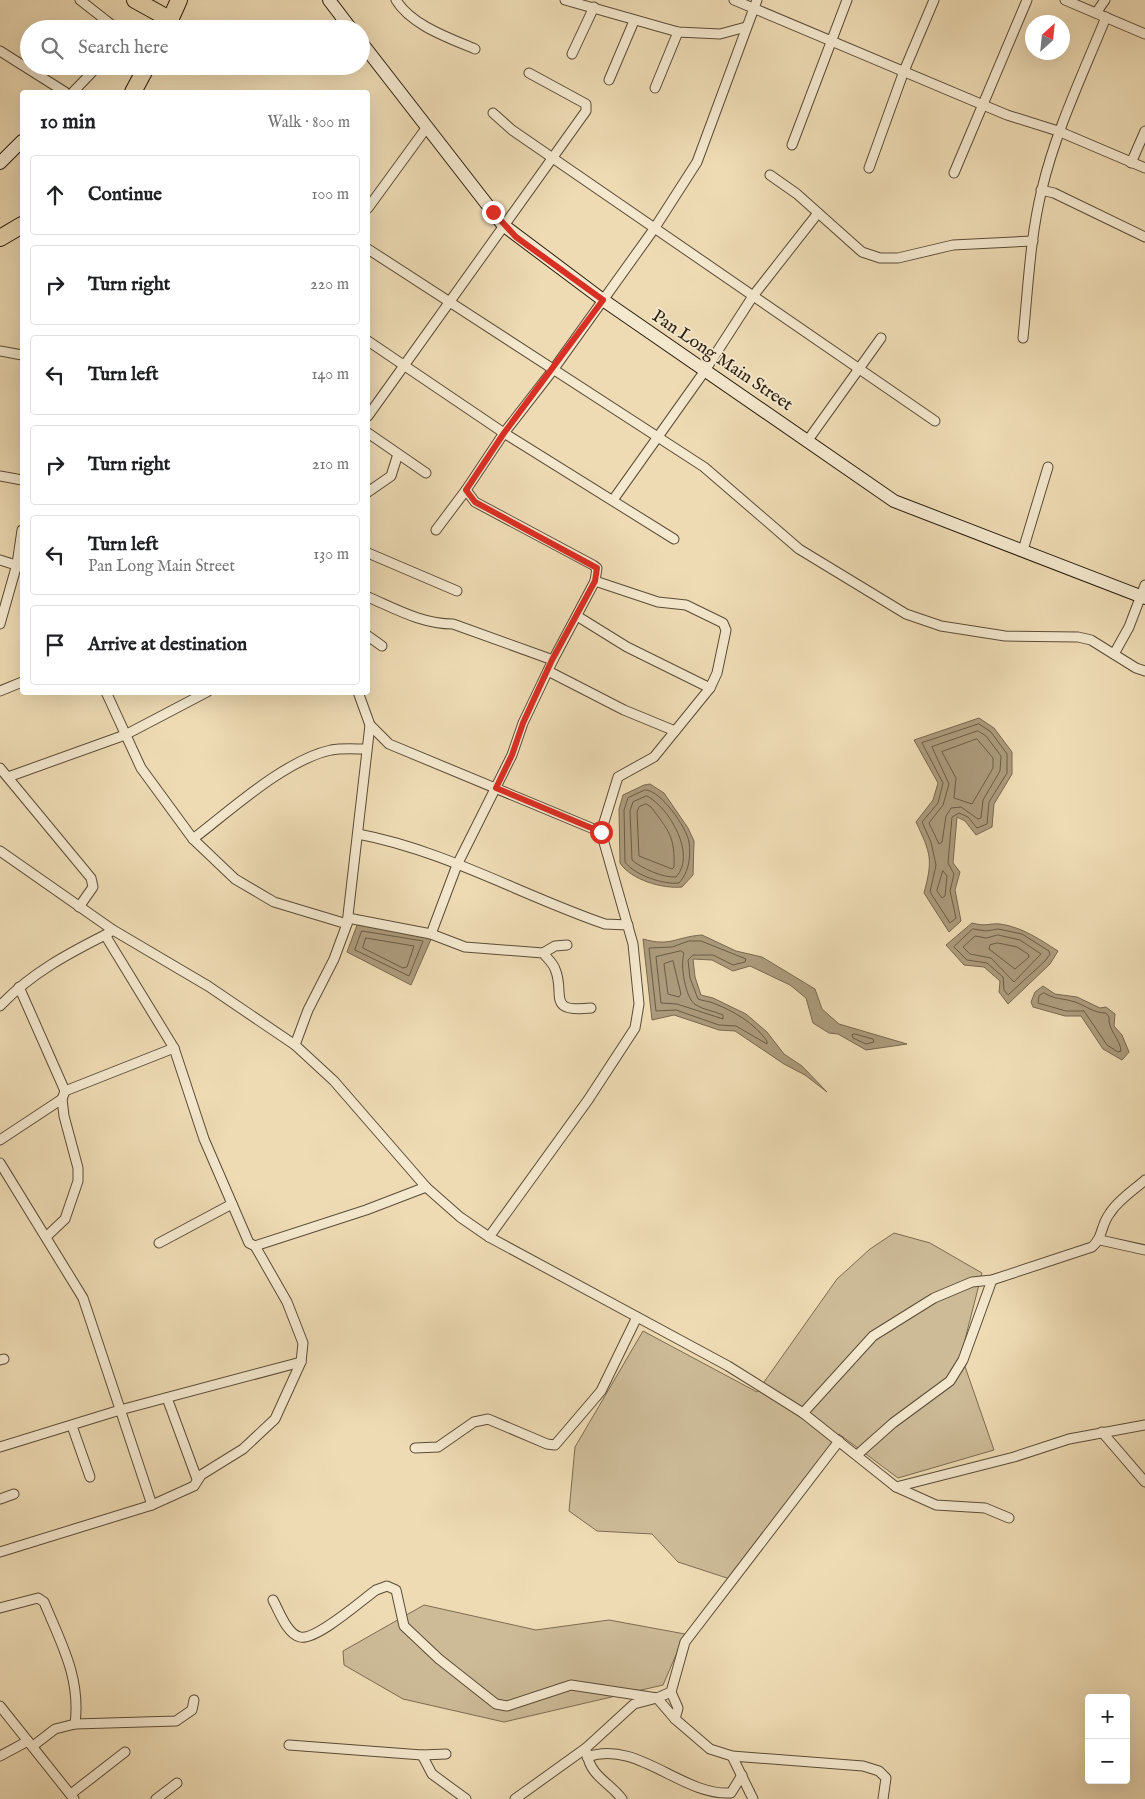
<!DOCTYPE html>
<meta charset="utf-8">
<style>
body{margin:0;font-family:"IM FELL English",serif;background:#f6f6f6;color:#202124}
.controls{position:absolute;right:15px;bottom:15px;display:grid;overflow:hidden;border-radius:5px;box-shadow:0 5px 20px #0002}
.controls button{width:45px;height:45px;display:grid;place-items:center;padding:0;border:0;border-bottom:1px solid #e0e0e0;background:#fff;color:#202124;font:25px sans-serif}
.compass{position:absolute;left:1025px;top:15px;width:45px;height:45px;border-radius:50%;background:#fff;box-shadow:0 5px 20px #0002;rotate:27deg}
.stop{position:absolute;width:15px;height:15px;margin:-11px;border:4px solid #d93025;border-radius:50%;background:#fff}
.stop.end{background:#d93025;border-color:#fff;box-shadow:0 1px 5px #0008}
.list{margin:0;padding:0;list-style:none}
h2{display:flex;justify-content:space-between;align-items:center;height:65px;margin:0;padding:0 20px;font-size:21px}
h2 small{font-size:16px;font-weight:400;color:#757577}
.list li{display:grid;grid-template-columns:32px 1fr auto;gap:15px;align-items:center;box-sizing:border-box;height:80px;margin:0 10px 10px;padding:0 10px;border:1px solid #e0e0e0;border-radius:5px}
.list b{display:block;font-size:19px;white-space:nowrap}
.list p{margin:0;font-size:16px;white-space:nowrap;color:#757577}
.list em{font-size:16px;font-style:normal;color:#757577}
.icon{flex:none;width:28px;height:28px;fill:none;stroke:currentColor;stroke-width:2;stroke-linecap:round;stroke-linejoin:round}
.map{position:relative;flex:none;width:1145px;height:1799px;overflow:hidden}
.search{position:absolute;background:#fff;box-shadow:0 5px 20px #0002;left:20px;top:20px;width:350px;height:55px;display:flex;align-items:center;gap:12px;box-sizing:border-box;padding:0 18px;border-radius:28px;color:#757577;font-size:19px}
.panel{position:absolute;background:#fff;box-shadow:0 5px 20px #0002;left:20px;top:90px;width:350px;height:605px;border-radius:5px}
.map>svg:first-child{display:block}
.green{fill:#cdbb98;stroke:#7b6c52}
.water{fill:#ab9a7b;stroke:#77684f}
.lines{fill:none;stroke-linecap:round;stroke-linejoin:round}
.shore{stroke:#6a5c44;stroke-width:1}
.street-casing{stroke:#5a4c37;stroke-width:11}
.secondary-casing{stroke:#291d0d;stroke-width:14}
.highway-casing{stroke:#291d0d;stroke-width:18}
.street{stroke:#f4e8ce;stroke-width:9}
.secondary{stroke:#f4e8ce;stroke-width:12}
.highway{stroke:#eedbb4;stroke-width:16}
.route{stroke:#d93025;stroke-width:6}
.labels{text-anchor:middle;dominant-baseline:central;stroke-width:4;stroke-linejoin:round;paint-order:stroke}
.street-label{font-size:18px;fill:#291d0d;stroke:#f4e8ce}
</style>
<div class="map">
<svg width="1145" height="1799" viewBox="0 0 1145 1799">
<rect width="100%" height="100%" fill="#eedbb4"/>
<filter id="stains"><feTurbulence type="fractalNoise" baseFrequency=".004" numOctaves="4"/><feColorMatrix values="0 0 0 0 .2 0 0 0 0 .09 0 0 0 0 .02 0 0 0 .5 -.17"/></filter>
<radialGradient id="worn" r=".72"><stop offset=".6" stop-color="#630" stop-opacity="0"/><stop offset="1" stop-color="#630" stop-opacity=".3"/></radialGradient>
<g class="green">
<polygon points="894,1233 930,1243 982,1273 961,1355 994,1450 898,1478 839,1434 733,1580 678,1562 652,1534 597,1531 569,1511 575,1447 643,1331 757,1392 837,1279 870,1249"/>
<polygon points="424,1605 536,1630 609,1620 685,1634 663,1685 504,1722 403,1699 344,1665 343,1651"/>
</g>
<g class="water">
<path d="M979,718L994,728L1012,752V774L994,804L992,827L976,835L965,821L957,817L953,863L960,872L955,890L961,921L949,932L924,893C933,859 931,854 916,822L933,800L938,783L914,740Z"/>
<path d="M650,784L664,793L688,828L694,841L693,875L682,887C663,889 631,880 620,863L619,809L623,795L644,785Z"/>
<path d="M972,923C986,927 989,923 1000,924C1022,927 1039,939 1058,951L1050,964L1008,1004L999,992L1000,981L984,967L964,965L946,945Z"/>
<polygon points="357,925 432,937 411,985 347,952"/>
<path d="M702,935L736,951L762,957L815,989L822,1009L839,1024L907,1044L866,1050L838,1034L829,1033L813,1023L806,998L790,985L750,966L733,971L712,960L693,959L695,977L701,995L713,998L746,1014L767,1032L784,1054L802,1066L827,1092L805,1075L784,1064L735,1031L719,1030L674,1015L652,1020L643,939C671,947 675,937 702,935Z"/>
<polygon points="1043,986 1055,994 1077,997 1100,1008 1106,1007 1115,1014 1114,1026 1122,1035 1129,1052 1122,1060 1103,1049 1081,1016 1065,1016 1033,1007 1031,1002 1035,992"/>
</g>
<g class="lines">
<g class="shore">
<polygon points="979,724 991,732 1007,754 1007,773 989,802 987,824 977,828 968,817 959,813 952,817 948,863 954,874 950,891 956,918 950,923 930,892 936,865 931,842 922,822 938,803 943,783 922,743"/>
<polygon points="978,731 986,736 1001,756 1000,771 983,800 981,818 978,819 961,807 951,808 946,816 942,842 939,844 929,823 943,805 949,784 932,747"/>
<polygon points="977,739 993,758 993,768 972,804 954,798 956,778 942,752"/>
<path d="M645,790C660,789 687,828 689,842C691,857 689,872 679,883C664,885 634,875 625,862L624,810L628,798Z"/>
<path d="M647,796C669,807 697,855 676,877C663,878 641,868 632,860L630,811L633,802Z"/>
<path d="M646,804L651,807C669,831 675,837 674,867L672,869L639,856L637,812L639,807Z"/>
<polygon points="943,871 947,876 945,896 942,898 937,891"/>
<polygon points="973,929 986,931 998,929 1022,934 1049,951 1050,954 1045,961 1008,995 1004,990 1003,977 987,963 967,960 954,947"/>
<polygon points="362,931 423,941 409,976 355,950"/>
<polygon points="998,935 1020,940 1041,954 1014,982 991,958 970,954 963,947 975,936 986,938"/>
<polygon points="366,938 414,946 407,967 403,968 363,948"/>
<path d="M689,941H701L746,959L745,962L733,965L713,955H693L688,960L690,978L698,999C703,1001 708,1001 713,1003C734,1011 754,1023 767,1041V1044L736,1026L719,1025L676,1010L656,1011L649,948L672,947Z"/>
<polygon points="998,943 1017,947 1028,954 1029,957 1015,969 989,949 990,945"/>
<path d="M681,951L684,953C680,964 685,999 696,1005C704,1010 714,1011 723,1015V1019L677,1004L661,1003L656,957Z"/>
<polygon points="673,961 681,994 679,997 668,994 664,964"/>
<path d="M1044,993C1056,1000 1063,998 1075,1002C1086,1006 1094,1013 1106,1013L1109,1017C1108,1031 1120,1038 1121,1051L1118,1052L1107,1045L1084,1011H1066L1038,1003L1039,996Z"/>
<polygon points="855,1034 873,1039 874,1042 866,1044 853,1038 852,1035"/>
</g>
<defs>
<g id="street">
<polyline points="80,0 117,29"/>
<path d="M396,0C411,25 449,38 475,49"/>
<polyline points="565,0 678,32 720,34 746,27"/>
<polyline points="734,0 1007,115 1058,131 1145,168"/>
<polyline points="1065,0 1145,34"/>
<polyline points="1096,13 1105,0"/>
<polyline points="0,51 65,92"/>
<polyline points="572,54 594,7"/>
<polyline points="609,80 634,21"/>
<polyline points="655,88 678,32"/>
<polyline points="73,92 98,66"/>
<polyline points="493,113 512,130 935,421"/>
<polyline points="792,145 847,0"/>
<polyline points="1131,163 1145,131"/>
<polyline points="869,168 904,71 934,0"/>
<polyline points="954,173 1027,0"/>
<polyline points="770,175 797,194 862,252 880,258 898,258 953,245 1033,241"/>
<polyline points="1041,190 1054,193 1145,237"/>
<polyline points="368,208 427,127"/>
<polyline points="368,249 704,467 799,549 906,614 941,626 1005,636 1078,637 1091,640 1136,668 1145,671"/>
<path d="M1023,338C1028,289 1030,237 1042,189C1056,130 1083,74 1106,17"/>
<polyline points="368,341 504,433 674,539"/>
<polyline points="0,351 22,355"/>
<polyline points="368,416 586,111 586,104 529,73"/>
<polyline points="368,433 426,473"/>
<polyline points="808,440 881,338"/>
<polyline points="0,476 22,480"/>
<polyline points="368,492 391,476 398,454"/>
<polyline points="613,500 704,372 753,296 818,213"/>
<polyline points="436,530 466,490"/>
<polyline points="1023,550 1048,467"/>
<polyline points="368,553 457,591"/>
<polyline points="0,560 22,567"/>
<path d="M368,597C396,609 422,624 453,624L553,660"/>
<polyline points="577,616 627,647 710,688"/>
<polyline points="0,624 17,564 22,530"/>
<polyline points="368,636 382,646"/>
<polyline points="1114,654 1129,627 1145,585"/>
<polyline points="548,671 624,710 675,731"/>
<polyline points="0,691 22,682"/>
<polyline points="106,692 141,768 193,839 235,879 274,902 347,924"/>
<polyline points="358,692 370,725 389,744 601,832"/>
<polyline points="0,768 91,878 93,887 79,907"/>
<polyline points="8,777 125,735 207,692"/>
<path d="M358,834C444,850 523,896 605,924L628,925"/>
<path d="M193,839C231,810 285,760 331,750C342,748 355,749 366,749"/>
<polyline points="0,851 113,930 208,986 295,1045 334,1081 426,1187 460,1217 489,1237 728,1366 803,1413 896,1487 936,1505 985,1508 1009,1518"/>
<path d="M348,918L431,934L465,947L543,953C547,958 553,963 555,969C566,994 545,1013 591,1008"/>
<polyline points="431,934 457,865 512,755 523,723 553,660 595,581 597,568 593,565 475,502 466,490 504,433 553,370 654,229 697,162 757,0"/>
<polyline points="105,935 174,1048 204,1139 249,1243 255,1246 366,1210 426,1187"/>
<polyline points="543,953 555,946 567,945"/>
<polyline points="19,987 65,1091 62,1099 64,1116 78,1168 78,1181 65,1219 46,1237"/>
<path d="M0,1006C31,973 69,953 109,933"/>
<polyline points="295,1045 308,1010 334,959 347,924 370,725"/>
<polyline points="65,1091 174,1048"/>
<polyline points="0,1140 62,1099"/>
<polyline points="0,1163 83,1298 152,1505"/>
<polyline points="489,1237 588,1100 635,1028 639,1004 633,944 601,832 618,777 654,757 710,688 717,673 726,630 723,623 686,605 658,602 595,581"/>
<polyline points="1100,1240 1145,1250"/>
<polyline points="159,1243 232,1204"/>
<polyline points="0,1360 4,1359"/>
<polyline points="167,1398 197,1479"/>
<path d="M803,1413L873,1336L934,1298L972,1282L992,1280L1092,1247C1104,1236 1100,1226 1110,1213C1118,1200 1134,1190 1145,1180"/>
<polyline points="72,1426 90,1477"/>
<polyline points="1102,1432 1145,1482"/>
<polyline points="0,1447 120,1410 301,1362"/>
<polyline points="415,1448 438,1447 474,1422 488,1419 547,1444 555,1445 601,1391 637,1317"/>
<polyline points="857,1455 893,1423 950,1381 963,1360 992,1280"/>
<polyline points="896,1487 1014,1457 1069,1439 1145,1425"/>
<polyline points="0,1499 14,1494"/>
<polyline points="0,1552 152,1505 194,1486 201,1475 243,1449 275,1419 301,1362 303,1343 287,1302 255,1246"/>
<path d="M273,1600C279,1611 287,1634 300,1637C316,1641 362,1600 376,1590L387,1586L396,1590L404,1626L439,1659L496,1704L507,1706L571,1685L657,1698L675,1719"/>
<path d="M0,1608L38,1598L44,1602C61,1643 81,1678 75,1724"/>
<polyline points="671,1692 678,1708 675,1719 710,1749 732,1756 863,1766 879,1771 886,1778 883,1799"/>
<polyline points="0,1706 74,1799"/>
<polyline points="289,1745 422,1755 446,1754"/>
<polyline points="33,1746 55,1729 75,1724 176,1721 192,1710 194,1700"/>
<path d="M587,1753C590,1776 609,1782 622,1799"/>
<polyline points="422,1755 432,1774 466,1799"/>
<polyline points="0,1756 28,1741"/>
<polyline points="732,1756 753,1799"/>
<path d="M587,1757C638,1739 681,1796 731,1793L742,1775"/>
<polyline points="71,1794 125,1752"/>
<polyline points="156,1799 177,1783"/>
<polyline points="515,1799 586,1748 634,1704 657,1698 671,1692 685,1642 839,1441"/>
</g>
<g id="secondary">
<polyline points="329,0 351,29"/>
<polyline points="361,42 503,225 603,300 894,501 1145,598"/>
<polyline points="0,163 22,141"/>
</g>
<g id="highway">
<polyline points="135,0 171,20"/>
<polyline points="166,29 179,0"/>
<polyline points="133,92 147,66"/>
<polyline points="0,238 22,225"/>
</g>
</defs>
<use href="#street" class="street-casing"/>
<use href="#secondary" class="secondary-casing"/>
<use href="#highway" class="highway-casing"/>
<use href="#street" class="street"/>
<use href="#secondary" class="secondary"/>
<use href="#highway" class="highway"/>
</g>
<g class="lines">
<polyline class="route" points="493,212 516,237 603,300 504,433 466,490 475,502 597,568 595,581 552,660 523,723 512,755 496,788 601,832"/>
</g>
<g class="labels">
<g class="street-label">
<text transform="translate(722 361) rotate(34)">Pan Long Main Street</text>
</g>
</g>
<rect width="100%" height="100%" filter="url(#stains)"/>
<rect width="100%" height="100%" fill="url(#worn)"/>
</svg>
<div class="controls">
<button>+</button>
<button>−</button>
</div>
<svg class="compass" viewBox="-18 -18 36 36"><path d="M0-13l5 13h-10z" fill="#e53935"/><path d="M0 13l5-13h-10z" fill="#757577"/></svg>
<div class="stop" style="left:601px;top:832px"></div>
<div class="stop end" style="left:493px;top:212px"></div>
<div class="search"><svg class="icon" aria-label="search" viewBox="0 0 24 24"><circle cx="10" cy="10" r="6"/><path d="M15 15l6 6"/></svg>Search here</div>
<section class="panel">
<h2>10 min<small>Walk · 800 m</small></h2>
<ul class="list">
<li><svg class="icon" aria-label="ahead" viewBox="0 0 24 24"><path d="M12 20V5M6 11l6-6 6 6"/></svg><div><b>Continue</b></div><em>100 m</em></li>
<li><svg class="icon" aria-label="right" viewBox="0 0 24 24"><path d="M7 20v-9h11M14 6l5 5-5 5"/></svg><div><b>Turn right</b></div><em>220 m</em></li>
<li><svg class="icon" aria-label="left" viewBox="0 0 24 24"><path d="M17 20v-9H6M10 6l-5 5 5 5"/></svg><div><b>Turn left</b></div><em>140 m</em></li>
<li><svg class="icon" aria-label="right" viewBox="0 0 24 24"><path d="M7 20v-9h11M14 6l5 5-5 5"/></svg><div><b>Turn right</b></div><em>210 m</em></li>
<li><svg class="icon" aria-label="left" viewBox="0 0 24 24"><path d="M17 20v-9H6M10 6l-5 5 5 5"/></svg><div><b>Turn left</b><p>Pan Long Main Street</p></div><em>130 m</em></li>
<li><svg class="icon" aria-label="arrive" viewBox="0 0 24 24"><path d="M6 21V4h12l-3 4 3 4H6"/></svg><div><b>Arrive at destination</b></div></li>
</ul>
</section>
</div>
